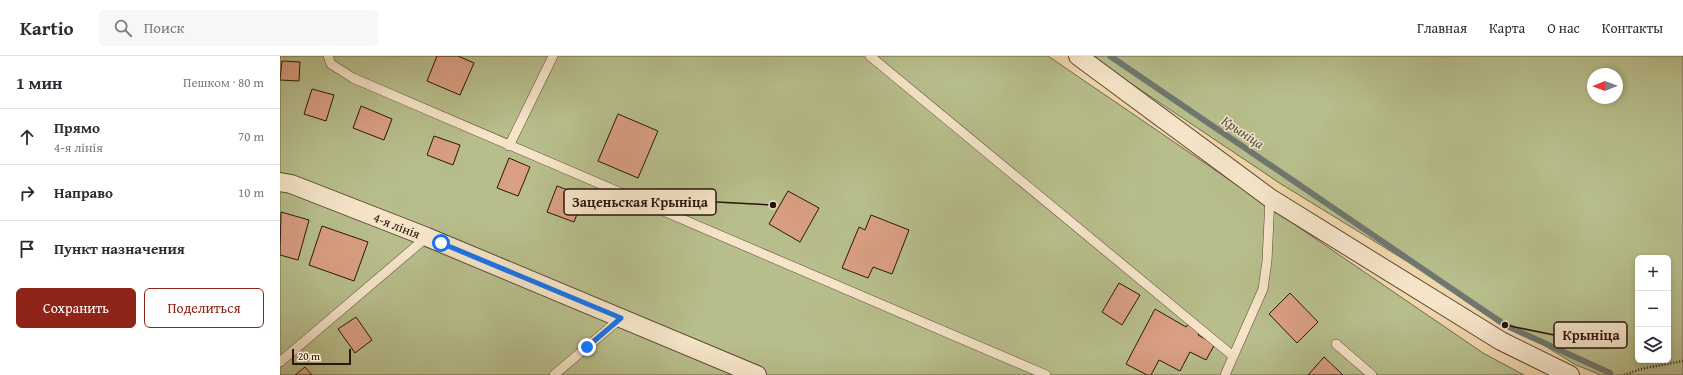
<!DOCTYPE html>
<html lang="ru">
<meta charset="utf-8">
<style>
body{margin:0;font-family:"Gentium Book Plus",serif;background:#f7f7f7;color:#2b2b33}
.controls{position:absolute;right:12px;bottom:12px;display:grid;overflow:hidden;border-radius:6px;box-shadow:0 2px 6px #0003}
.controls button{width:36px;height:36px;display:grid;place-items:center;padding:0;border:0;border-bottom:1px solid #e1e1e2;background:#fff;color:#2b2b33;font:20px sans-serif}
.compass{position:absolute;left:1307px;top:12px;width:36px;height:36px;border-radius:50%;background:#fff;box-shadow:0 2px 6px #0003;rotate:269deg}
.scale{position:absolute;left:12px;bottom:10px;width:59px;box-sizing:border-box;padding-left:4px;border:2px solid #29160c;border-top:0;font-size:11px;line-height:14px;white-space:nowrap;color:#29160c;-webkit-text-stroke:3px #f5e4c8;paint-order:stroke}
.stop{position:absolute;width:12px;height:12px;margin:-9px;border:3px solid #1a73e8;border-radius:50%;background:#fff}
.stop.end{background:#1a73e8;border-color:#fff;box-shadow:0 1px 4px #0008}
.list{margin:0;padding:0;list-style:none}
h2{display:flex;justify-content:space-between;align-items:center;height:52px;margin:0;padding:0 16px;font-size:17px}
h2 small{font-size:13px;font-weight:400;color:#7c7c81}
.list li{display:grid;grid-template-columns:26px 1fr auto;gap:12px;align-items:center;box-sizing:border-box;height:56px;padding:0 16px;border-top:1px solid #e1e1e2}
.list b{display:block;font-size:15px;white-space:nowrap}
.list p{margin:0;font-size:13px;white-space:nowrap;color:#7c7c81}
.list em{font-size:13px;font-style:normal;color:#7c7c81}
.actions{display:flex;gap:8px;padding:12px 16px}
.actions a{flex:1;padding:9px 0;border:1px solid #8f2418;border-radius:6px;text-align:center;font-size:14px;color:#8f2418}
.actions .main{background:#8f2418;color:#fff}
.icon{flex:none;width:22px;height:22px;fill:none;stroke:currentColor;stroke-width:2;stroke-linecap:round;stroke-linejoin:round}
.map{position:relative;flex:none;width:1403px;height:319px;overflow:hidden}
header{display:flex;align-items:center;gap:24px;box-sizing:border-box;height:56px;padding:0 20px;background:#fff;border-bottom:1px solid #e1e1e2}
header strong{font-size:19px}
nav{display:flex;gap:22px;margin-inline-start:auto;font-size:14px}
.search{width:280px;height:36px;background:#f7f7f7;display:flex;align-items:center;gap:10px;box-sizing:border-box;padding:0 14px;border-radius:6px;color:#7c7c81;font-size:15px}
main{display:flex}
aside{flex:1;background:#fff}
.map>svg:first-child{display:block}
.green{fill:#b7be8b;stroke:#706a4c;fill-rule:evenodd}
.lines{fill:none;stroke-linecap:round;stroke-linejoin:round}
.stream{stroke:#6f7770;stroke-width:6}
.building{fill:#d99f82;stroke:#29160c}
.lane-casing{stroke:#5b4634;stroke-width:10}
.street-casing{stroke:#5b4634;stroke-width:20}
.path{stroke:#29160c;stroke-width:2.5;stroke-dasharray:1 2;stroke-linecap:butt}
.lane{stroke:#f5e4c8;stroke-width:9}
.street{stroke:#f5e4c8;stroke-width:18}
.route{stroke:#1a73e8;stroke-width:5}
.labels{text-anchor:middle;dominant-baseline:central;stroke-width:3;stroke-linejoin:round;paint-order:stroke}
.street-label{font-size:13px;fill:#29160c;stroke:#f5e4c8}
.water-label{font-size:14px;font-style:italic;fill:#524e46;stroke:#f5e4c8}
.leader{fill:none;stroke:#29160c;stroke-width:1.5}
.callout-dot{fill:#29160c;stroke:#f5e4c8;stroke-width:1.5}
.callout{fill:#f5e4c8;stroke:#29160c;stroke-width:1.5}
.callout-label{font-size:14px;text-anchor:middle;font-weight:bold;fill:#29160c}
</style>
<header>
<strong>Kartio</strong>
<div class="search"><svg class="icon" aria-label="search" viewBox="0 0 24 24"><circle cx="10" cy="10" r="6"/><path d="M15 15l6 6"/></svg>Поиск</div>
<nav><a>Главная</a><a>Карта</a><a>О нас</a><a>Контакты</a></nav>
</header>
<main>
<aside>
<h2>1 мин<small>Пешком · 80 m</small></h2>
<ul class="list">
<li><svg class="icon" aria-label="ahead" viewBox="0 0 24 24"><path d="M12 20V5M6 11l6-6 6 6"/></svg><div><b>Прямо</b><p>4-я лінія</p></div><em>70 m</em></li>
<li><svg class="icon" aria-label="right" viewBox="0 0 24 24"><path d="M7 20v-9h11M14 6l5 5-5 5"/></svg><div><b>Направо</b></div><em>10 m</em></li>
<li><svg class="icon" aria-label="arrive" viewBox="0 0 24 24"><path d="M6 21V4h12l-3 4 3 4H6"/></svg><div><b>Пункт назначения</b></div></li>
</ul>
<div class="actions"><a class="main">Сохранить</a><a>Поделиться</a></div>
</aside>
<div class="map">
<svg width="1403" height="319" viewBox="0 0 1403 319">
<rect width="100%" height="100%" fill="#f0d6ab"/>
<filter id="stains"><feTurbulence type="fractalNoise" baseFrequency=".005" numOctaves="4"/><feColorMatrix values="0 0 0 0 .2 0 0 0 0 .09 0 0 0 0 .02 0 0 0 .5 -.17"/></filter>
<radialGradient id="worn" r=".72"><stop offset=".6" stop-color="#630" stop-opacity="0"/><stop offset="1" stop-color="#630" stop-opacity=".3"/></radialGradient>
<g class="green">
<polygon points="0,0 768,0 1203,297 1244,319 0,319"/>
<path d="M810,0H1403V319H1321L1296,309L1001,128ZM1313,18H1337V42H1313ZM1358,202H1388V304H1358Z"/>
</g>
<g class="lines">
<polyline class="stream" points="830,0 1225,269 1330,317"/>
</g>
<g class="building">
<polygon points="157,0 178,0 194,7 180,39 147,25"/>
<polygon points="2,5 20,6 19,25 0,24"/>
<polygon points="32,33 54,39 46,65 24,58"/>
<polygon points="81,50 112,63 104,84 73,72"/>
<polygon points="338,58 378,75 358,122 318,105"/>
<polygon points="154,80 180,89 173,109 147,99"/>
<polygon points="229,102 250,111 238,140 217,132"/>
<polygon points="277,130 304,140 294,166 267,156"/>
<polygon points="508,135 539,152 520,186 489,168"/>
<polygon points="1,156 29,164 18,204 0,199"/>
<polygon points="591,159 629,174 612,218 593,211 588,222 562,212 579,171 585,174"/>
<polygon points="42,170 88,186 74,225 29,209"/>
<polygon points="839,227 860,239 842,269 822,256"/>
<polygon points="1010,237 1038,266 1017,287 989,258"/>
<polygon points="875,253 906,271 908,268 920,275 918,279 935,288 926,304 910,296 900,315 879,304 871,319 867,319 846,308"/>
<polygon points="76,261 92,284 75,297 58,273"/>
<polygon points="1044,301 1063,319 1028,319"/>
<polygon points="25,311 32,319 15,319"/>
</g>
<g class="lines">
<defs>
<g id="lane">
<polyline points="48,0 51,8 73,22 766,319"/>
<polyline points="590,0 953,300"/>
<polyline points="229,90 273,0"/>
<polyline points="1056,288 1092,319"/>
<polyline points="0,306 147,181"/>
<polyline points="274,319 341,262"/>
<polyline points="945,319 983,233 987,205 990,142"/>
</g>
<g id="street">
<polyline points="798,0 990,142 1221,285 1290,319"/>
<path id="s1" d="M0,126L11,128L147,181L477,319"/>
</g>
</defs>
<use href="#lane" class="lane-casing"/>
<use href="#street" class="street-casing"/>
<polyline class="path" points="1344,319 1361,313 1403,305"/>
<use href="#lane" class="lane"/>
<use href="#street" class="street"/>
</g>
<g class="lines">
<polyline class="route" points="161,187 341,262 307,291"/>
</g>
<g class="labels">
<g class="street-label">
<text stroke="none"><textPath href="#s1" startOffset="125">4-я лінія</textPath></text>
</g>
<g class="water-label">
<text transform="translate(963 76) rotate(34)">Крыніца</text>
</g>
</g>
<path class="leader" d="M493 149L436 146M1225 269L1274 279"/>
<g class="callout-dot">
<circle cx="493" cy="149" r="4"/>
<circle cx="1225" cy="269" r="4"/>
</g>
<g class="callout">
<rect x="284" y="133" width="152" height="26" rx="4"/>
<rect x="1274" y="266" width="73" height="26" rx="4"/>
</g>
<g class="callout-label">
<text x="360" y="151">Заценьская Крыніца</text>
<text x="1311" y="284">Крыніца</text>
</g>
<rect width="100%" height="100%" filter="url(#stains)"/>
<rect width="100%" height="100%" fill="url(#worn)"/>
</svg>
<div class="controls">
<button>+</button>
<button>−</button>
<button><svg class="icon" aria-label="layers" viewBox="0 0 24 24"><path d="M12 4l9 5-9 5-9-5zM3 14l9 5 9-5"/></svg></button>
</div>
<svg class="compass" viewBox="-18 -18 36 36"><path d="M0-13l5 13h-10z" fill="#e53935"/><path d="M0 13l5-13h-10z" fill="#7c7c81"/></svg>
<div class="scale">20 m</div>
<div class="stop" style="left:161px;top:187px"></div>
<div class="stop end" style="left:307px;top:291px"></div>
</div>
</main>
